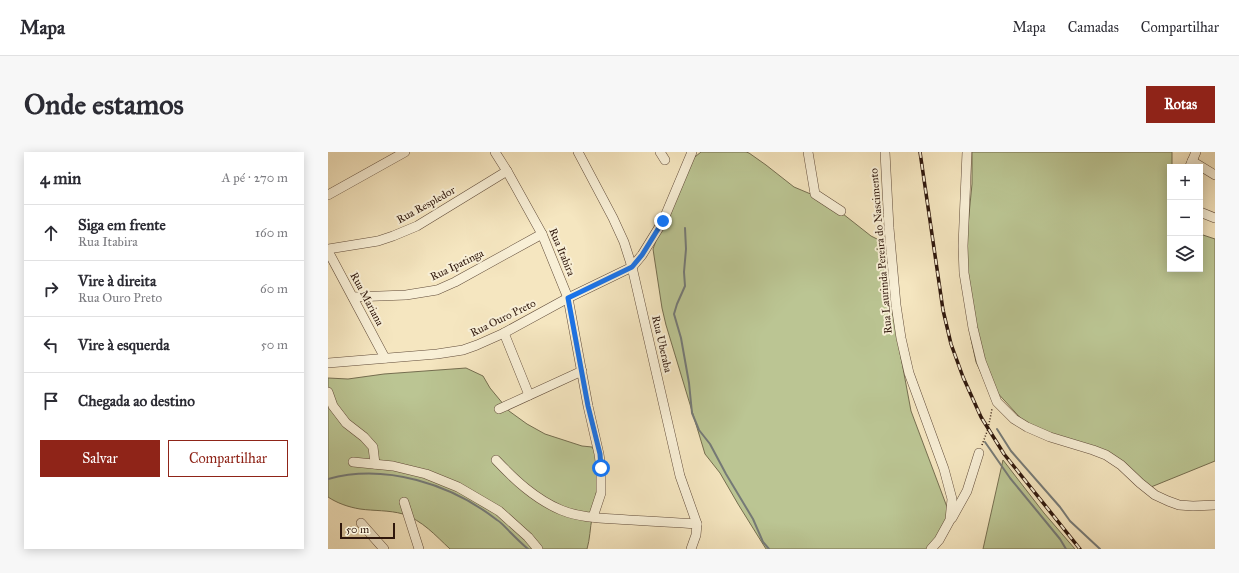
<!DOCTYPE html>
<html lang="pt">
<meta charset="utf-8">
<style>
body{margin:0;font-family:"IM FELL Great Primer",serif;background:#f7f7f7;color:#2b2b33}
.controls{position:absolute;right:12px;top:12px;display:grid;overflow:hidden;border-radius:0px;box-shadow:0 2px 10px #0003}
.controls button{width:36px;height:36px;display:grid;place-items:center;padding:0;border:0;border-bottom:1px solid #e1e1e2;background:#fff;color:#2b2b33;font:20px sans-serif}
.scale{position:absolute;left:12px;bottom:10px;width:55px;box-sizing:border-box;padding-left:4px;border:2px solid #2f170c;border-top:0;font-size:11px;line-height:14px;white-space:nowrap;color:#2f170c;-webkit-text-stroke:3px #f8efd6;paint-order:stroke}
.stop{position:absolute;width:12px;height:12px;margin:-9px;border:3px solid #1a73e8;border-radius:50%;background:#fff}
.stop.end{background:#1a73e8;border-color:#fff;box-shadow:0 1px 4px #0008}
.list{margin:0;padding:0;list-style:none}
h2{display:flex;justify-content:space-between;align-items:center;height:52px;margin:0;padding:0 16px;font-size:17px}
h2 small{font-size:13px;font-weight:400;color:#7c7c81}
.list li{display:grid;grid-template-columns:26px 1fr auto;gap:12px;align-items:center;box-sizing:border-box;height:56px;padding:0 16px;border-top:1px solid #e1e1e2}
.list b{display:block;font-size:15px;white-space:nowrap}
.list p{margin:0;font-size:13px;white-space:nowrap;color:#7c7c81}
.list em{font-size:13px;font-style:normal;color:#7c7c81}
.actions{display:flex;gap:8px;padding:12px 16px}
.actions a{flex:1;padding:9px 0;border:1px solid #8f2418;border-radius:0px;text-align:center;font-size:14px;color:#8f2418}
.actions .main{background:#8f2418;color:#fff}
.icon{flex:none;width:22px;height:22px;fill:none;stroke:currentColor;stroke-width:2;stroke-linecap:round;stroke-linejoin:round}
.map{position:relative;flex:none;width:887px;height:397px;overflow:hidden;border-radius:0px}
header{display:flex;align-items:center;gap:24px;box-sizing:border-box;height:56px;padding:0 20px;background:#fff;border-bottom:1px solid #e1e1e2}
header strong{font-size:19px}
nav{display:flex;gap:22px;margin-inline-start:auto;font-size:14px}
.intro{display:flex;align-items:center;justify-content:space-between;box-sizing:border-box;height:96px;padding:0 24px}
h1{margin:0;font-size:28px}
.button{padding:10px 18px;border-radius:0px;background:#8f2418;color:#fff;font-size:14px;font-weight:700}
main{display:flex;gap:24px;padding:0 24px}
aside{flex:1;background:#fff;border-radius:0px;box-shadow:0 2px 10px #0003}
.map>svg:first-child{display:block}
.green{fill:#bbc593;stroke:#756e50}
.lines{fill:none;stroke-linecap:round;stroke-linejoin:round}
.stream{stroke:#757a77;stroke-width:2}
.minor-casing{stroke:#604b39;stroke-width:10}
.path{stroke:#2f170c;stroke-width:1.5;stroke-dasharray:1 2;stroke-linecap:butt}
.minor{stroke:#f8efd6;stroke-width:9}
.rail-casing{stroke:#2f170c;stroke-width:3.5}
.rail{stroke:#f8efd6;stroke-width:2;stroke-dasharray:6;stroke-linecap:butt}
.route{stroke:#1a73e8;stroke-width:5}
.labels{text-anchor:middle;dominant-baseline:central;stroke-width:4;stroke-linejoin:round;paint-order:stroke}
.street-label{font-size:11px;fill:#2f170c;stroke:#f8efd6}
</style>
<header>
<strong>Mapa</strong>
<nav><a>Mapa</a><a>Camadas</a><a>Compartilhar</a></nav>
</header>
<div class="intro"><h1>Onde estamos</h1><a class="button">Rotas</a></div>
<main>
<aside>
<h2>4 min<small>A pé · 270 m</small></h2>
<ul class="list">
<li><svg class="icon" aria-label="ahead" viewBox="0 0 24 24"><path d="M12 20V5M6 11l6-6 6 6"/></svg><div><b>Siga em frente</b><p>Rua Itabira</p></div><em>160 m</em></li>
<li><svg class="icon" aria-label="right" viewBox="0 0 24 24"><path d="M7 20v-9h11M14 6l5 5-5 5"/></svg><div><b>Vire à direita</b><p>Rua Ouro Preto</p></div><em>60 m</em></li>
<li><svg class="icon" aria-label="left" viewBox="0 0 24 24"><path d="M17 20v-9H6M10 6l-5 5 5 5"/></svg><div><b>Vire à esquerda</b></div><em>50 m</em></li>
<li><svg class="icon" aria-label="arrive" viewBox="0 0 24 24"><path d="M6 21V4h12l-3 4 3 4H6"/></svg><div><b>Chegada ao destino</b></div></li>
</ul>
<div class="actions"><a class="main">Salvar</a><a>Compartilhar</a></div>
</aside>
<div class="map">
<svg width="887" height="397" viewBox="0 0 887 397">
<rect width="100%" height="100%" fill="#f5e6c0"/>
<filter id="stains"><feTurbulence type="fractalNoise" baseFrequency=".005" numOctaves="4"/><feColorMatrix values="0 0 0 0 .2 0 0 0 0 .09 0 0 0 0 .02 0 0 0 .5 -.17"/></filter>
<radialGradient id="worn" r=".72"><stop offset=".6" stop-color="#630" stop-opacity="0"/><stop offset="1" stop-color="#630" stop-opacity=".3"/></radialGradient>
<g class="green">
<polygon points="373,0 418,0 421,1 438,13 466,35 485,43 510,58 543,84 551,88 583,259 622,363 608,397 438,397 410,352 392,321 377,302 338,173 334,156 325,97 333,75 362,9"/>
<polygon points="644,0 844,0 844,15 842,15 842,117 872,117 872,82 887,87 887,309 823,335 803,319 738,287 697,271 655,225 648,210 643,187 637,104 644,32"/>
<path d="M138,216L155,224L162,236L181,259L199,272L217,282L254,294L264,295C276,310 267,348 264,366C262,376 262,387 259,397H122C107,383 95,369 75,362C61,358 46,359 32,357C20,355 9,351 0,345V226L20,227L56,222Z"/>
<polygon points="675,308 716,361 747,397 655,397"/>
</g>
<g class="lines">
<g class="stream">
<polyline points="357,76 358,97 356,120 357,134 349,152 346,162 353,186 361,231 364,261 371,278 382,292 398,322 425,367 435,390 441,397"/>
<polyline points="669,277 683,299 732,355 742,369 772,397"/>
<polyline points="657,290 682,326 732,387 738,397"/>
<path d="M0,327C57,311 123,332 169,368C174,371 178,376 182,380C188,386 194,392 200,397"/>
</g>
<defs>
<g id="minor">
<polyline points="167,0 179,19 214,82 240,146 260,254 271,302 273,316 273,341 265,365"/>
<polyline points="250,0 285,66 296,90 304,115 352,324 369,372 368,383 363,397"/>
<polyline points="332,0 337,8"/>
<polyline points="480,0 487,42 513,59"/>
<polyline points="557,0 561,76 568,153 573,186 581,221 616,317 624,347 622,368 611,388 603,397"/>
<polyline points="639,0 635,94 636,121 645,176 653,209 669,250 686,267 699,275 722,285 765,298 778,303 793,313 812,331 827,343 840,349 851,353 865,354 887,353"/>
<polyline points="864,9 887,23"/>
<polyline points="862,14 868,0"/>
<polyline points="0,43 77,0"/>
<polyline points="872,60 887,66"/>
<polyline points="0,97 50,89 65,84 89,74 179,19"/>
<polyline points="0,99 57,206"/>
<polyline points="25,145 78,143 109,138 127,130 214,82"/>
<polyline points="176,181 201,243"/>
<polyline points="0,211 109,202 135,198 149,193 176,181 240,146 304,115 314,103 335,69 364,0"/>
<polyline points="0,240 5,254 18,271 36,285 45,295 47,312"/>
<polyline points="171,257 254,219"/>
<path d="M168,308C187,328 207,347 233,358C250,365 269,366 287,367C314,369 342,370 369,372"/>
<polyline points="25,310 65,314 98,322 130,335 171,359 200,385 210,397"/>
<polyline points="76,350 91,397"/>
<polyline points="624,366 639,339 651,301"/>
<polyline points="33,371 56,397"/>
</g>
</defs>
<use href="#minor" class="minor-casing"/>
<g class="path">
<polyline points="544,24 550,21"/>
<polyline points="654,293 660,277 664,257"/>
</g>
<use href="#minor" class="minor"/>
<defs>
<polyline id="rail" points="592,0 615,158 623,192 635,225 653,265 676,302 752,397"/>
</defs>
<use href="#rail" class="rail-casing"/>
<use href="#rail" class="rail"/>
</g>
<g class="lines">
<polyline class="route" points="273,316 272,302 260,254 240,146 304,115 314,103 335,69"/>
</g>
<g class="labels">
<g class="street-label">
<text transform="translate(98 53) rotate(-29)">Rua Respledor</text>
<text transform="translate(553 99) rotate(-95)">Rua Laurinda Pereira do Nascimento</text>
<text transform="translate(234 100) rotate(67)">Rua Itabira</text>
<text transform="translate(129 113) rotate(-26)">Rua Ipatinga</text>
<text transform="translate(39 147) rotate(62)">Rua Mariana</text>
<text transform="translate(175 166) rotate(-26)">Rua Ouro Preto</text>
<text transform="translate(334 192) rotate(77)">Rua Uberaba</text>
</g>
</g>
<rect width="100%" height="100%" filter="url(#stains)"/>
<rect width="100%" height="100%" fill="url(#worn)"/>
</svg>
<div class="controls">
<button>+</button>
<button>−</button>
<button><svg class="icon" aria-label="layers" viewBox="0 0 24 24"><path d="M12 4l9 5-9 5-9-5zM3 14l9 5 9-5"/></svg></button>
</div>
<div class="scale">50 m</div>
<div class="stop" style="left:273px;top:316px"></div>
<div class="stop end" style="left:335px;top:69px"></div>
</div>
</main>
